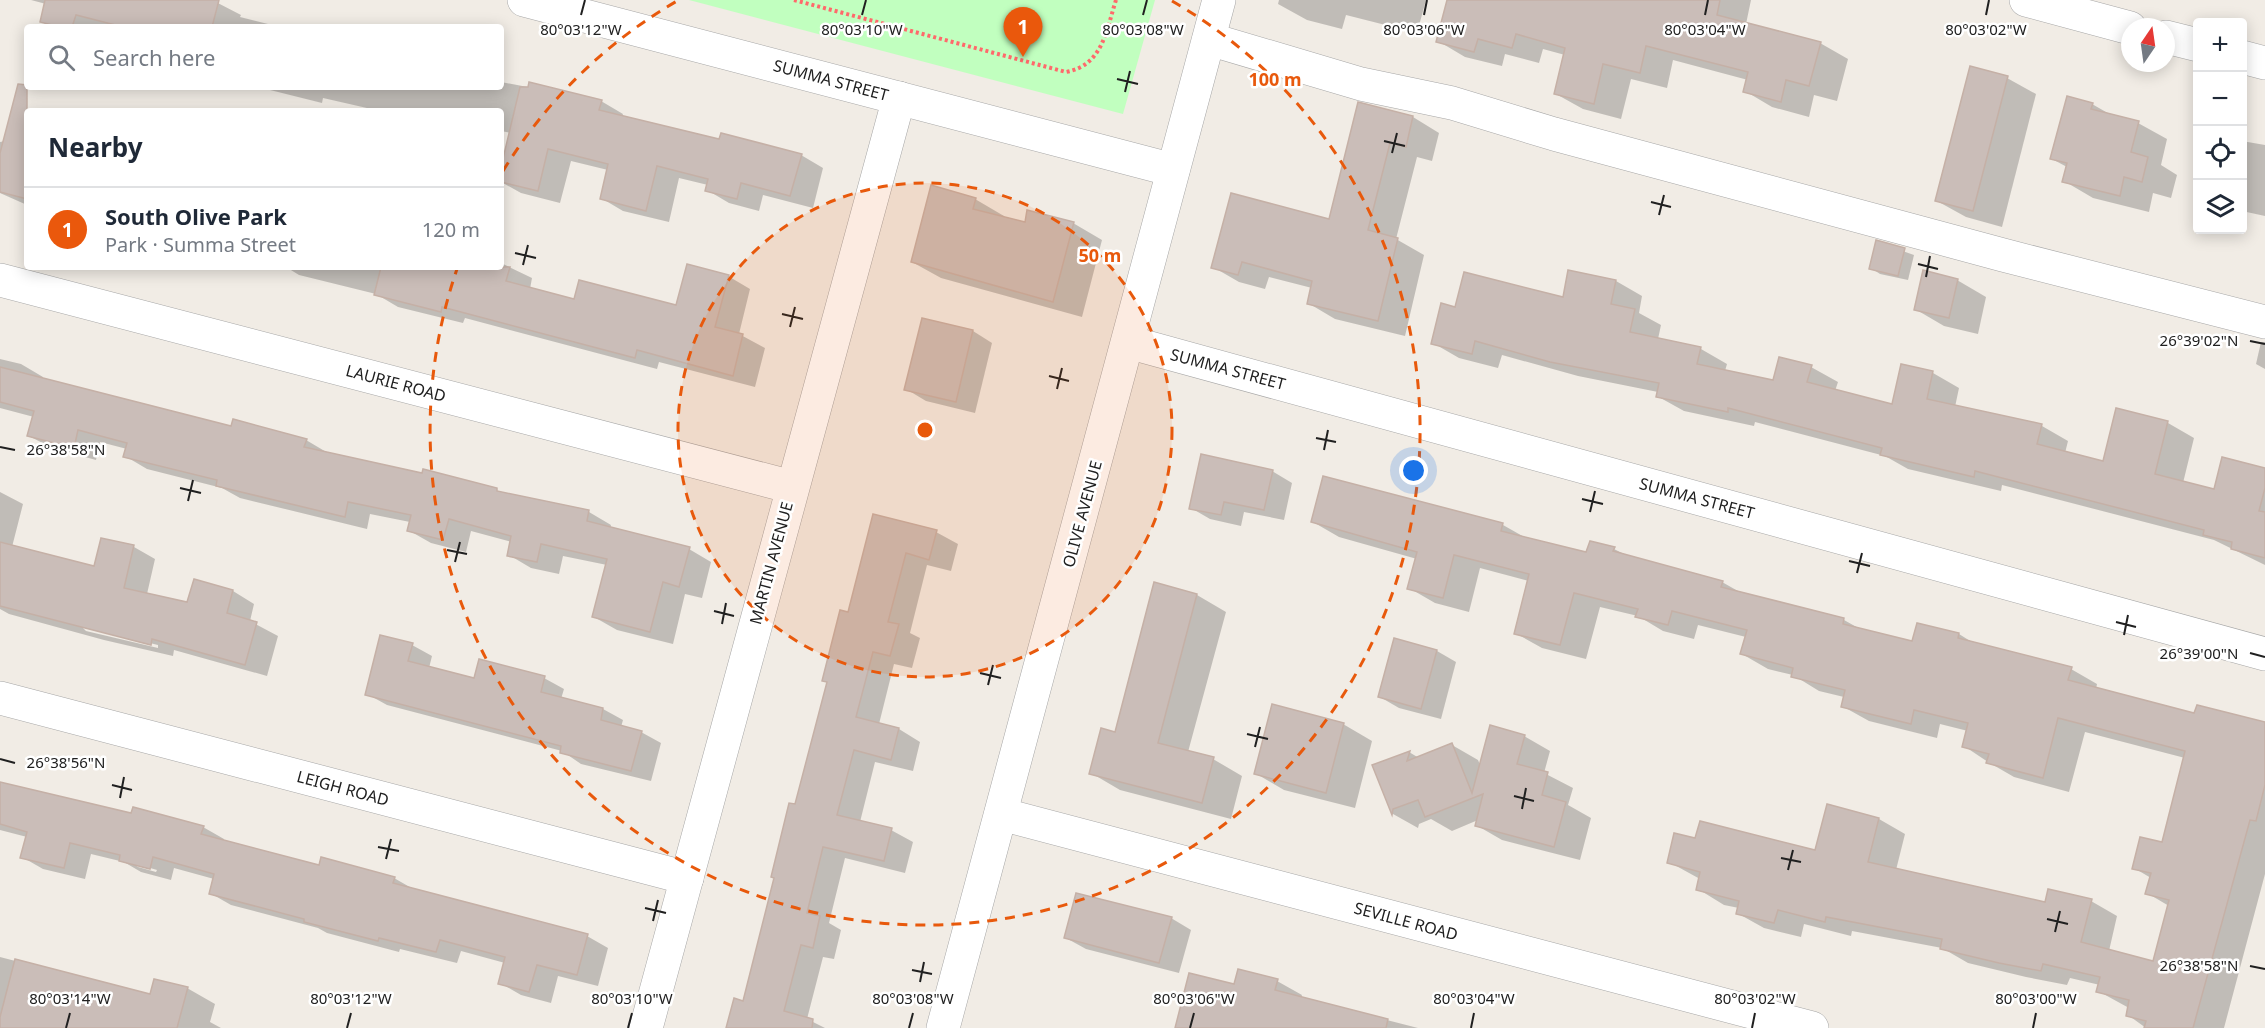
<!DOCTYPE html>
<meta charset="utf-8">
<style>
body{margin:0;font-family:"Noto Sans",sans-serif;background:#f2f2f3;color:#1f2937}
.controls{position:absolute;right:18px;top:18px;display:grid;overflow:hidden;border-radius:6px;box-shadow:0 3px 15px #0003}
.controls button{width:54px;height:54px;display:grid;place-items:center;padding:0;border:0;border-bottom:2px solid #e0e1e3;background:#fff;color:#1f2937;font:30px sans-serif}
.compass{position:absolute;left:2121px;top:18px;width:54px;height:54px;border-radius:50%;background:#fff;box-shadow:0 3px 15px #0003;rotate:13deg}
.you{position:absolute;left:1414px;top:471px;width:21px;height:21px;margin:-15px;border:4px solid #fff;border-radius:50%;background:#1a73e8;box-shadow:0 0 0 9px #1a73e833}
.badge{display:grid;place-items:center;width:39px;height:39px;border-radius:50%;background:#ea580c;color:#fff;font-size:20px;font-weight:700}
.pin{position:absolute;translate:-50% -50px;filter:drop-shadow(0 2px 3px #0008)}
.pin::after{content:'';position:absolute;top:32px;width:21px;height:18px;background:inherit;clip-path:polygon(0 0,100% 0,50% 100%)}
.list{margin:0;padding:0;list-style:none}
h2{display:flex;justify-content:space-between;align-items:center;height:78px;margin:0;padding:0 24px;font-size:26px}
h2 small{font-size:20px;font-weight:400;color:#747a83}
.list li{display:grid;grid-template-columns:39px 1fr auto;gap:18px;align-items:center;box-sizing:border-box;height:84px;padding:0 24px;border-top:2px solid #e0e1e3}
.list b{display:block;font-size:22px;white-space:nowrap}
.list p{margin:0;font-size:20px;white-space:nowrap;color:#747a83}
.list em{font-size:20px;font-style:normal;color:#747a83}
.icon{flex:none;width:33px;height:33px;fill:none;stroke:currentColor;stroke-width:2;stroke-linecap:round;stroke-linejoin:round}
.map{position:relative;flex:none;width:2265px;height:1028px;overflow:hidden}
.search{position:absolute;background:#fff;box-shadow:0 3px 15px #0003;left:24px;top:24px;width:480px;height:66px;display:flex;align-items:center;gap:15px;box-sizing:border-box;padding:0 21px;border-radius:6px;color:#747a83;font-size:22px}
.panel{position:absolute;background:#fff;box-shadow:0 3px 15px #0003;left:24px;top:108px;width:480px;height:162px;border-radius:6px}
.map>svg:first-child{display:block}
.park{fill:#c1ffbf}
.shadow{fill:#0003;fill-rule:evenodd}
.building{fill:#cabdb8;stroke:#c5b0a6;stroke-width:1.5}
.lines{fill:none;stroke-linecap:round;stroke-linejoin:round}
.minor-casing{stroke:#a7a7a7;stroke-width:34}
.path{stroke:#ff696b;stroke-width:4;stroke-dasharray:3 3;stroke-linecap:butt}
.minor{stroke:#fff;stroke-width:33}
.ticks{fill:none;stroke:#202020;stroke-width:2}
.ring{fill:none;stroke:#e8590c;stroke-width:3;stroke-dasharray:10 8}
.labels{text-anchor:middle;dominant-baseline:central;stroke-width:5;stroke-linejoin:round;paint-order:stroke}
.street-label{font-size:16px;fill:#202020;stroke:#fff}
.ticks-label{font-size:15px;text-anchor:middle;fill:#202020;stroke:#fff;stroke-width:5;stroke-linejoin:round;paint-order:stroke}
.centre{fill:#e8590c;stroke:#fff;stroke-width:3}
.ring-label{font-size:18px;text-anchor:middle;font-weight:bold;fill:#e8590c;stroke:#fff;stroke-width:5;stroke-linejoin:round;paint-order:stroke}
</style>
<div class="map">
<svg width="2265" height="1028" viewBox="0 0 2265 1028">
<rect width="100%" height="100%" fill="#f1ece5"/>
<polygon class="park" points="689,0 1155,0 1123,114"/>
<g class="shadow">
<polygon points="31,0 212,0 241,15 240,17 280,27 51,27 41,21 46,4"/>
<polygon points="1279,0 1426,0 1417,33 1346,15 1342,29 1307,20 1278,4"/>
<polygon points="1449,0 1751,0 1746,24 1820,43 1848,59 1837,101 1814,95 1809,117 1772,107 1745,91 1748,80 1673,60 1667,88 1631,79 1621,119 1583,109 1556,94 1565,55 1543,49 1539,63 1505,54 1502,66 1465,57 1438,41"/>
<polygon points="2007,78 2036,94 2002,227 1966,217 1937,201"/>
<polygon points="501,82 601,101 623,114 622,117 720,140 801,155 823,168 813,208 763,195 759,211 729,203 707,190 708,185 679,178 669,222 623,211 601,198 608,170 571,161 560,203 521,193 501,182 511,133 501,131 501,111 380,111 323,98 322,103 258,87 501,87"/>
<polygon points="1359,104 1413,117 1439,133 1432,161 1417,157 1396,239 1424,255 1405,336 1335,319 1308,303 1312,288 1269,277 1265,289 1239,282 1213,267 1330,221"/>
<polygon points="2092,104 2113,116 2138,123 2167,139 2161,165 2177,175 2171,198 2153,193 2149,212 2093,198 2064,181 2067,167 2052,159"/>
<polygon points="27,137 27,205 0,193 0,142"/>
<polygon points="2242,141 2265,145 2265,216 2242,211"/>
<polygon points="975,199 1004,216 1003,218 1026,224 1073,223 1102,240 1082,317 941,278 912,262"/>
<polygon points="1877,242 1914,255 1908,280 1880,274 1871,268"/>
<polygon points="501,263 532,278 530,289 575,301 677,307 728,276 750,289 739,334 765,348 755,387 659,362 657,369 465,318 463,323 398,307 376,294 299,275 286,267 501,267"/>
<polygon points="1957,280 1986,297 1978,334 1944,326 1915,309"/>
<polygon points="1616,281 1642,296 1639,313 1661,325 1658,339 1701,349 1727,364 1725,371 1774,382 1811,367 1838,382 1835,391 1893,406 1902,366 1933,373 1959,388 1955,407 2042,426 2068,441 2065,453 2104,463 2118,410 2168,423 2194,438 2183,483 2216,491 2265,469 2265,565 2214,540 2002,485 2001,491 1908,469 1885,456 1755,422 1754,426 1684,411 1657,396 1658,392 1578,376 1502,355 1498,368 1459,358 1433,343 1456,308 1564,299"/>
<polygon points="923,319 973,331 992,343 975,413 926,401 906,389"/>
<polygon points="2261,342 2265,342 2265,369 2256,364"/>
<polygon points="0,359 21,364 43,377 42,380 232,428 306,440 328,453 589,512 611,525 610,529 689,549 711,562 702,598 685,594 673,644 617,630 594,617 607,565 563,556 559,574 531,568 509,555 512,542 471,531 466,552 431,543 408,530 410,522 370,514 367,529 240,498 222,488 147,469 125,456 127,449 100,442 96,460 52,448 29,436 34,417 0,408"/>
<polygon points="1272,471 1292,483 1284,520 1244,512 1241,526 1210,519 1191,508"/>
<polygon points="1325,478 1503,525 1528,539 1588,554 1614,549 1628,556 1722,582 1745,595 1844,620 1862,630 1914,643 1918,624 1959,634 1975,644 2071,669 2097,684 2096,689 2196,715 2265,723 2265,874 2224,1028 2146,1028 2128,1015 2129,1008 2098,991 2100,985 2070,978 2067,985 2026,977 1968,963 1942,948 1852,931 1851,936 1804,924 1801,937 1764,928 1737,913 1739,908 1724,905 1698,889 1700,879 1669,862 1696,840 1816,852 1879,819 1905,834 1896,870 2046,904 2091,901 2117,916 2109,951 2155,963 2169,906 2147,893 2151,878 2134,868 2163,844 2185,758 2085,732 2069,792 2014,777 1988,762 1964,746 1968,731 1940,724 1937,738 1869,721 1842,706 1844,697 1819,691 1793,675 1768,669 1742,654 1746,637 1698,625 1694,639 1663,631 1638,616 1600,607 1586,659 1542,648 1515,633 1529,581 1480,568 1469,612 1435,603 1409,588 1417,559 1339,537 1313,522"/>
<path d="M0,492L23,504L12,547L96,568L102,539L134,547L155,559L147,594L188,604L233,591L254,604L250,621L278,636L267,676L174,650L173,656L104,640L9,614L0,609ZM82,627L158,645V648L86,631Z"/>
<polygon points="874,516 936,532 958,544 951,571 927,565 910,633 920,638 912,668 894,664 879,724 899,729 920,742 913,771 875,762 860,822 891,830 913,842 905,873 845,858 829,923 841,930 834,959 823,957 807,1019 825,1028 728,1028 744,1003 828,683 823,680 849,614"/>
<polygon points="1197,595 1226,612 1188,752 1213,759 1242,776 1231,819 1120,790 1091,773"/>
<polygon points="412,645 432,656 429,668 475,680 544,678 564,689 561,699 603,709 623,720 621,727 641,732 661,743 651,781 581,764 562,751 387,705 367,694"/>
<polygon points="1437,651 1456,662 1441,719 1399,708 1380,697"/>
<polygon points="1343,724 1372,741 1355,808 1284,790 1255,773"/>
<polygon points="1524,736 1550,751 1544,773 1573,788 1568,805 1591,818 1580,860 1502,840 1476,825 1478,820 1452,831 1431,819 1419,824 1418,828 1393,814 1374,766 1409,752 1419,758 1452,745 1478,760 1481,767"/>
<path d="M0,782L132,815L203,827L224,839L223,842L320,867L394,878L415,890L587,936L608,948L598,986L558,976L551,1003L521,995L500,983L505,963L461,951L457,963L400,949L399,952L327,933L318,928L231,905L210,893L214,879L174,868L171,880L141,872L124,862L91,854L85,879L43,869L22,857L27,837L0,830ZM133,863L157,870L156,872L138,867Z"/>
<polygon points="1171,918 1191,930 1179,973 1086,949 1066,938"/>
<polygon points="0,957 151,996 187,988 215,1004 210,1022 221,1028 0,1028"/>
<polygon points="1277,981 1302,995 1301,998 1418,1028 1177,1028 1235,986"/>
</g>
<g class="building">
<polygon points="45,0 219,0 212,27 123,27 76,15 72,27 60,27 40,22"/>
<polygon points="1447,0 1720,0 1717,15 1821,42 1809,86 1786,80 1781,102 1743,92 1748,72 1646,46 1640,73 1603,64 1594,104 1554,94 1565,48 1516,34 1512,48 1478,39 1474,52 1436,42"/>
<polygon points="1970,66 2008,76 1973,211 1935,201"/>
<polygon points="529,82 602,100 599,110 719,139 721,133 802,154 790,196 741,183 737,199 705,191 708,179 657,166 646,211 600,199 608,164 548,149 538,191 501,182 501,167 520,87 528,87"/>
<polygon points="18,84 27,85 27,199 0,192 0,153"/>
<polygon points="2067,96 2093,103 2091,109 2139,121 2131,152 2148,157 2142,182 2124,177 2120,196 2062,182 2067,163 2050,159"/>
<polygon points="1358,102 1413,116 1406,147 1390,143 1368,230 1398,238 1378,321 1307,304 1312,281 1242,262 1238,275 1211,268 1231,193 1329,219"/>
<polygon points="931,185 976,198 973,209 1025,222 1027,210 1074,222 1053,302 911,262"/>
<polygon points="1876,240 1905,248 1898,276 1869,269"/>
<polygon points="687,264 729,275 715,327 743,334 733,376 637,350 635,358 442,307 441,312 374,295 381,267 510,267 506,281 574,299 579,280 676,305"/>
<polygon points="1568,270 1616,280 1611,304 1635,309 1630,332 1701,347 1697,364 1773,380 1779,357 1812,365 1807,382 1892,404 1901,364 1933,371 1927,399 2042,424 2037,444 2103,461 2116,408 2168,421 2155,474 2214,489 2222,457 2265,468 2265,488 2259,511 2265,512 2265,558 2231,549 2232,542 2203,535 2204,530 1975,471 1974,477 1880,455 1882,448 1728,408 1728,412 1656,397 1659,383 1550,362 1475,341 1472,354 1431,344 1441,303 1455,307 1464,272 1563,297"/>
<polygon points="1923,270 1958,279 1949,318 1914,310"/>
<polygon points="922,318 973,330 956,402 904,390"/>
<polygon points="0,367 231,426 233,419 307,439 304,447 422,473 423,469 497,488 497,491 589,510 587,521 690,547 679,587 663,582 650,632 592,617 607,559 541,544 537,562 507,556 511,536 449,519 443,540 407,531 411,515 348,502 345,517 216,486 217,480 123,457 127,443 78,430 74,448 27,436 34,411 0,402"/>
<polygon points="1201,454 1273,470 1264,510 1224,502 1221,515 1189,509"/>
<polygon points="1323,476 1503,523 1501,531 1586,552 1590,541 1615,547 1613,551 1723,581 1721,587 1844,618 1843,624 1912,641 1917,623 1959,633 1958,638 2072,667 2068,680 2194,713 2197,705 2265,722 2265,785 2256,821 2250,820 2193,1028 2144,1028 2146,1021 2126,1016 2129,1000 2096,992 2100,977 2043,964 2041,971 1999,963 1940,949 1942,939 1826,917 1825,922 1778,910 1774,923 1736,914 1739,901 1696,890 1700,872 1667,863 1674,833 1695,838 1700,821 1815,850 1827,804 1879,818 1868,862 2045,902 2048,889 2092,899 2081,942 2153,961 2169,900 2145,894 2151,873 2132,869 2140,837 2162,842 2185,751 2058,718 2043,778 1986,763 1989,754 1962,747 1968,723 1914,710 1911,724 1841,707 1845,690 1791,677 1793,668 1740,654 1747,630 1672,611 1668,625 1635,617 1638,609 1574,593 1560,645 1514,634 1529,574 1454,555 1443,598 1407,589 1417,552 1311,522"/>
<polygon points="873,514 937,530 929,560 906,553 888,622 899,624 890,656 873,652 856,717 899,728 891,760 854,750 837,815 892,828 884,861 823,847 807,913 820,916 813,948 801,945 784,1011 813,1019 812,1028 726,1028 734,998 743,1001 774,878 771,877 789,803 795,804 827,682 822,681 840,610 848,612"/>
<polygon points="101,538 134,545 124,588 187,602 194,579 233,590 227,613 257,622 245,665 152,639 151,645 0,606 0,542 94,566"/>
<polygon points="1154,582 1197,594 1158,743 1214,757 1202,803 1089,774 1101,728 1115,732"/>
<polygon points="380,635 413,643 408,661 474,678 479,659 545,676 541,692 603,708 601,720 642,731 631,771 560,753 561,746 365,695"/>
<polygon points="1394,638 1437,650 1421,709 1378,697"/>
<polygon points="1272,704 1344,723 1326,793 1254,774"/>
<polygon points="1490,725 1525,735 1517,764 1548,772 1542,795 1566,802 1554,847 1475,826 1483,794 1425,817 1418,800 1393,809 1392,815 1372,765 1410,751 1407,761 1452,743 1472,793"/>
<polygon points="0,782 131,813 133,807 204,826 201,834 319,865 321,857 395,877 393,883 588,934 577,975 537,965 529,992 498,984 505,957 440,940 436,952 379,938 378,941 304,922 304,919 209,894 214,874 153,857 150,869 119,861 120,855 70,843 64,868 20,858 27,832 0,824"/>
<polygon points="1076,893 1172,917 1159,963 1064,938"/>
<polygon points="15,959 150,994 154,979 188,987 177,1028 0,1028 0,1017"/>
<polygon points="1238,969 1278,979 1275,990 1388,1019 1386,1028 1175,1028 1189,973 1234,984"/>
</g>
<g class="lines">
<defs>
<g id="minor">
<polyline points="524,0 1173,170"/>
<polyline points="2026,0 2130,28"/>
<polyline points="2166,37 2198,45"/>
<polyline points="1209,39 1361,84 1452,103 1554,134 2003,255 2265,322"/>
<polyline points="2242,57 2265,63"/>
<polyline points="0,280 792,487"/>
<polyline points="1128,342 2265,654"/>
<polyline points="0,698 687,878"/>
<polyline points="1001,814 1812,1028"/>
<polyline points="646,1028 899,98"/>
<polyline points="943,1028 1219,0"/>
</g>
</defs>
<use href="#minor" class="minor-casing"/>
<path class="path" d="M794,0L1066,72C1103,65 1106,31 1116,0"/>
<use href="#minor" class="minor"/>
</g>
<path class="ticks" d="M581,15L585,0M862,15L866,0M1143,15L1147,0M1424,15L1427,0M1705,15L1708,0M1986,15L1989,0M1117,79L1138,84M1125,92L1130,71M1384,141L1405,146M1392,153L1397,133M1651,202L1671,207M1659,215L1664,195M515,253L536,258M1918,264L1938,269M523,265L528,245M1926,277L1930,256M782,314L803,319M790,327L795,307M2250,341L2265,344M1049,376L1069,381M1057,389L1062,368M1316,438L1336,442M0,447L15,450M1324,450L1328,430M180,488L201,493M1582,499L1603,504M188,501L193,480M1590,512L1595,491M447,550L467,554M1849,561L1870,566M455,562L460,542M1857,573L1862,553M714,611L734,616M2116,622L2136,627M722,624L726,603M2124,635L2128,615M2250,653L2265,657M980,673L1001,678M988,685L993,665M1247,734L1268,739M1255,747L1260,727M0,759L15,763M112,785L132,790M1514,796L1534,801M120,798L124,777M1522,809L1526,788M378,847L399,851M1781,858L1801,862M386,859L391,839M1788,870L1793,850M645,908L666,913M2047,919L2068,924M653,921L658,900M2055,932L2060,911M2250,966L2265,969M912,970L932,974M920,982L924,962M66,1028L70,1013M347,1028L351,1013M628,1028L632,1013M909,1028L913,1013M1190,1028L1194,1013M1471,1028L1474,1013M1752,1028L1755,1013M2033,1028L2036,1013"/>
<circle cx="925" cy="430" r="247" fill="#e8590c" fill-opacity=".12"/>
<g class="ring">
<circle cx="925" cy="430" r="247"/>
<path d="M503 171A495 495 0 0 1 677 1M1172 1A495 495 0 1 1 457 269"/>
</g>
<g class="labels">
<g class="street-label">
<text transform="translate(831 80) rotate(15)">SUMMA STREET</text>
<text transform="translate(1228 369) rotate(15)">SUMMA STREET</text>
<text transform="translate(396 383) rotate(15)">LAURIE ROAD</text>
<text transform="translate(1697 498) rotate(15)">SUMMA STREET</text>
<text transform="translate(1082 514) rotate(-75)">OLIVE AVENUE</text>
<text transform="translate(771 563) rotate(-75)">MARTIN AVENUE</text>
<text transform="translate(343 788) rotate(15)">LEIGH ROAD</text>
<text transform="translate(1406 921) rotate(15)">SEVILLE ROAD</text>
</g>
</g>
<g class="ticks-label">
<text x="581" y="35">80°03'12"W</text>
<text x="862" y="35">80°03'10"W</text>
<text x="1424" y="35">80°03'06"W</text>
<text x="1705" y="35">80°03'04"W</text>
<text x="1986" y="35">80°03'02"W</text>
<text x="1143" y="35">80°03'08"W</text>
<text x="2199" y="346">26°39'02"N</text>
<text x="66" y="455">26°38'58"N</text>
<text x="2199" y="659">26°39'00"N</text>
<text x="66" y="768">26°38'56"N</text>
<text x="2199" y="971">26°38'58"N</text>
<text x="70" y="1004">80°03'14"W</text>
<text x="351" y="1004">80°03'12"W</text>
<text x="632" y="1004">80°03'10"W</text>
<text x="913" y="1004">80°03'08"W</text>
<text x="1194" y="1004">80°03'06"W</text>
<text x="1474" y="1004">80°03'04"W</text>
<text x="1755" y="1004">80°03'02"W</text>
<text x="2036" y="1004">80°03'00"W</text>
</g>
<circle cx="925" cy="430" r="9" class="centre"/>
<g class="ring-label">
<text x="1275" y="86">100 m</text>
<text x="1100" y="262">50 m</text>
</g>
</svg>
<div class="controls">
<button>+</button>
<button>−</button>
<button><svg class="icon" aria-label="locate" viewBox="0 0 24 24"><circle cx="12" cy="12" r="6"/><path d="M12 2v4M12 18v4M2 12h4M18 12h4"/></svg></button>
<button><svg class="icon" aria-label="layers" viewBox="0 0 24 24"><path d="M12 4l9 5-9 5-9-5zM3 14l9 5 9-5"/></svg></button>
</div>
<svg class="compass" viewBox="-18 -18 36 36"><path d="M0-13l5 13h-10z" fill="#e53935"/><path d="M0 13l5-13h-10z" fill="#747a83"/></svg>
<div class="you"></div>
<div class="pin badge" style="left:1023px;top:57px">1</div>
<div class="search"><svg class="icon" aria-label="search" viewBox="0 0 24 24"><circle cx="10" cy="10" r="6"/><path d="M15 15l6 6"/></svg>Search here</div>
<section class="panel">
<h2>Nearby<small></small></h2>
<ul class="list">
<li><span class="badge">1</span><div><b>South Olive Park</b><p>Park · Summa Street</p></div><em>120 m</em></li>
</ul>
</section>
</div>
